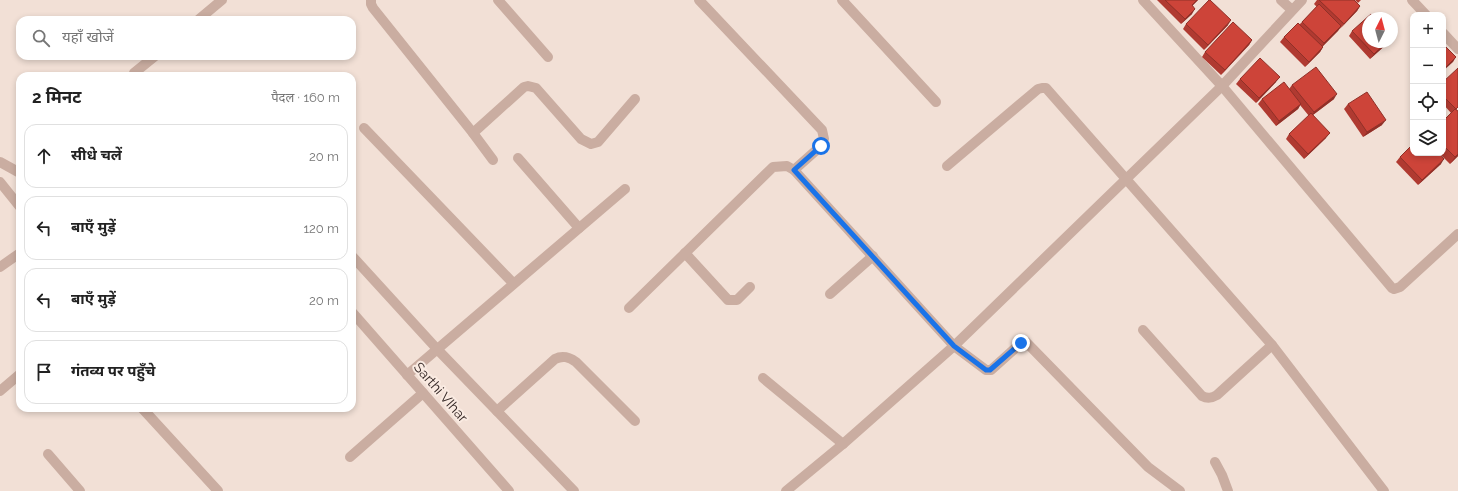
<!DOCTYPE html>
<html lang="hi">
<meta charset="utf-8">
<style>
body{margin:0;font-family:Raleway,"Noto Sans Devanagari",sans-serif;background:#f2f2f2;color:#222}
.controls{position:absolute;right:12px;top:12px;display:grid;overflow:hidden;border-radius:8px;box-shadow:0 2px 6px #0003}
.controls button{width:36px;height:36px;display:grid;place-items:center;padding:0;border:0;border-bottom:1px solid #e0e0e0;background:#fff;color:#222;font:20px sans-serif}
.compass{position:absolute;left:1362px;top:12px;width:36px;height:36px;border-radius:50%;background:#fff;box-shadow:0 2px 6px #0003;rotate:6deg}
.stop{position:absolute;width:12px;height:12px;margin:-9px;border:3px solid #1a73e8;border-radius:50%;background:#fff}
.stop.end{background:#1a73e8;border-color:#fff;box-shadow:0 1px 4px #0008}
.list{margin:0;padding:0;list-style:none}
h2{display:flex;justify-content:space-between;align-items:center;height:52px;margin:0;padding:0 16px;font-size:17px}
h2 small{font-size:13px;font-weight:400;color:#767676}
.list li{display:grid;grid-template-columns:26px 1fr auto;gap:12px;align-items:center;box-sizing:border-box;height:64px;margin:0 8px 8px;padding:0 8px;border:1px solid #e0e0e0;border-radius:12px}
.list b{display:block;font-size:15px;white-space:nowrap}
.list em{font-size:13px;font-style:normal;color:#767676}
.icon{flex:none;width:22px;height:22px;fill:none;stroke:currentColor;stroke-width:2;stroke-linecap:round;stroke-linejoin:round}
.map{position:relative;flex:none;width:1458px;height:491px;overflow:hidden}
.search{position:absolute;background:#fff;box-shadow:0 2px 6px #0003;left:16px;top:16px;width:340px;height:44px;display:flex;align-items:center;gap:10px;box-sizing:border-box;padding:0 14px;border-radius:12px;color:#767676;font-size:15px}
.panel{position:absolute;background:#fff;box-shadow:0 2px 6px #0003;left:16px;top:72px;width:340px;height:340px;border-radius:12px}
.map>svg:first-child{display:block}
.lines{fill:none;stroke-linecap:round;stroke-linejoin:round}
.minor{stroke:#caada1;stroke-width:10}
.wall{fill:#b03a31}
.shaded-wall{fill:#903028}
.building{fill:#cd4439;stroke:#903028}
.route{stroke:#1a73e8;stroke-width:5}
.labels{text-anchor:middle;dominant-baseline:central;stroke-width:4;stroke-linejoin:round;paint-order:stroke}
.street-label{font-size:14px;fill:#342725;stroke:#faebe2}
</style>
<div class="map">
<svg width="1458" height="491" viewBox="0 0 1458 491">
<rect width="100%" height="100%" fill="#f2e0d6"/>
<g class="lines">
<g class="minor">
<polyline points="371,0 371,4 373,8 473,133"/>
<polyline points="498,0 548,57"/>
<polyline points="699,0 822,130 824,139 821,146 794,170"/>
<polyline points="842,0 936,102"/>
<polyline points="1143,0 1222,86 1392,288 1394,289 1400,287 1458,234"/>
<polyline points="1281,0 1292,10"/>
<polyline points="1412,0 1426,15"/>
<polyline points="198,20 222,0"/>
<polyline points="1443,33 1458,49"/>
<polyline points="133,76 134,73 155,56"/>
<polyline points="364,128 513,283"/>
<polyline points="518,158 579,228"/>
<polyline points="493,160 473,133 524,87 528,86 536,88 581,139 591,144 598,142 635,99"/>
<polyline points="0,162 20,173"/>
<polyline points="947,166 1038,89 1042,88 1046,88 1272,345 1384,491"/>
<polyline points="0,182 20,207"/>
<polyline points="685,253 728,300 737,300 750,287"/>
<polyline points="352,256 437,349 574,491"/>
<polyline points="0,267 20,253"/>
<polyline points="830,294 873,256"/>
<polyline points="629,308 773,167 787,166 794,170 954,346 986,370 991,370 1021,343 1026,342 1148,467 1180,491"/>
<polyline points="352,312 509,491"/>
<path d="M1143,330L1202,396C1208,399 1212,398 1217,395L1272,345"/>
<polyline points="407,375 625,189"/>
<polyline points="763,378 843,444"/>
<polyline points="0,391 20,374"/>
<polyline points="142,408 218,491"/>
<path d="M497,411L555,359C563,355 569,357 576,362L635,421"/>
<polyline points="48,454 80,491"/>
<polyline points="350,457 423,393"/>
<polyline points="1215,462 1222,475 1228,491"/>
<polyline points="786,491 843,444 954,346 1222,86 1302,0"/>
</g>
</g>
<g class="wall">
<polygon points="1157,0 1198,0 1192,6 1192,14 1181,24"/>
<polygon points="1317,0 1354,0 1360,6 1357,11 1322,47 1323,47 1320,52 1305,67 1280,42 1284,37 1300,24 1317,7 1314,4"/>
<polygon points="1355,0 1361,0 1358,3"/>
<polygon points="1186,24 1228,25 1204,50 1183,29"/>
<polygon points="1352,31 1368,42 1389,42 1370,59 1349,36"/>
<polygon points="1252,40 1249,45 1221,75 1202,57 1205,52"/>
<polygon points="1413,59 1413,64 1411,62"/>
<polygon points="1240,79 1276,82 1256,103 1236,84"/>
<polygon points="1443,82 1457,110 1458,156 1450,164 1439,153 1443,153 1443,121 1451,113 1443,104"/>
<polygon points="1292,85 1334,99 1313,115 1326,138 1304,159 1286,139 1289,134 1309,116 1300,105 1298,109 1276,126 1258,104 1262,99 1289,89"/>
<polygon points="1348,104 1382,125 1363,137 1344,109"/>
<polygon points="1400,157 1441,164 1418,185 1396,162"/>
</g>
<g class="shaded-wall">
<polygon points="1197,0 1198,0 1188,10 1192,5"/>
<polygon points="1360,6 1357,11 1340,29 1344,24"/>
<polygon points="1195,9 1192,14 1181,24 1185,19"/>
<polygon points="1231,20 1228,25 1204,50 1208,45"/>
<polygon points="1341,26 1338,31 1321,48 1324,43"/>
<polygon points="1252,40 1249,45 1221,75 1225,70"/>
<polygon points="1387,42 1389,42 1370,59 1374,54"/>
<polygon points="1323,47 1320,52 1305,67 1309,62"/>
<polygon points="1456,57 1453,62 1443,71 1443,70"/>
<polygon points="1280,77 1276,82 1256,103 1259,98"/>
<polygon points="1337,94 1334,99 1310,117 1314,112"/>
<polygon points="1301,104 1298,109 1276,126 1279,121"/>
<polygon points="1386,120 1382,125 1363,137 1367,132"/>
<polygon points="1330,133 1326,138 1304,159 1308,154"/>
<polygon points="1458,154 1458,156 1450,164 1455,157"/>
<polygon points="1444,159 1441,164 1418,185 1422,180"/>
</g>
<g class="building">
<polygon points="1165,0 1197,0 1192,5 1195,9 1185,19"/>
<polygon points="1209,0 1210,0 1231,20 1208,45 1186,24"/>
<polygon points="1319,0 1354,0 1360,6 1344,24"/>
<polygon points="1319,4 1341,26 1324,43 1302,22"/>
<polygon points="1371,14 1375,18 1368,18 1368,42 1387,42 1374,54 1352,31"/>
<polygon points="1233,22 1252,40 1225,70 1205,52"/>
<polygon points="1298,23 1323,47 1309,62 1284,37"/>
<polygon points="1443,44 1456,57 1443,70"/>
<polygon points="1260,58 1280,77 1259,98 1240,79"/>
<polygon points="1316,67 1337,94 1314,112 1292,85"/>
<polygon points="1458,68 1458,107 1456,109 1443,96 1443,82"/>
<polygon points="1284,82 1301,104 1279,121 1262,99"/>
<polygon points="1367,92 1386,120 1367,132 1348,104"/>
<polygon points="1455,109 1458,111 1458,154 1455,157 1443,145 1443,121"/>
<polygon points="1311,113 1330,133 1308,154 1289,134"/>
<polygon points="1413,144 1413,153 1439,153 1444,159 1422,180 1400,157"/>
</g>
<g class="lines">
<polyline class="route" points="821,146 794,170 954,346 986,370 990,370 1021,343"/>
</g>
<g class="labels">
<g class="street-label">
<text transform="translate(441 392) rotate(49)">Sarthi VIhar</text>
</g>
</g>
</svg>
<div class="controls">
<button>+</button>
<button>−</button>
<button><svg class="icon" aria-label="locate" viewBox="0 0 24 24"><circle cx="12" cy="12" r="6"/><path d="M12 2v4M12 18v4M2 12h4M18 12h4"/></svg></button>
<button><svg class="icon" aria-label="layers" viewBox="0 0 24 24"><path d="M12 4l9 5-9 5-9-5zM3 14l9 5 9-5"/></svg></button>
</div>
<svg class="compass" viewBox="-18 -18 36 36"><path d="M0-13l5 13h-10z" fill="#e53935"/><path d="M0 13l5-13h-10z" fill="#767676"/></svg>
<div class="stop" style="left:821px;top:146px"></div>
<div class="stop end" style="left:1021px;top:343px"></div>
<div class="search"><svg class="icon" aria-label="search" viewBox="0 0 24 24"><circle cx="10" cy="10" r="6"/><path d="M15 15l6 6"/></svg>यहाँ खोजें</div>
<section class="panel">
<h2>2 मिनट<small>पैदल · 160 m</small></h2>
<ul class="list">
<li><svg class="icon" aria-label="ahead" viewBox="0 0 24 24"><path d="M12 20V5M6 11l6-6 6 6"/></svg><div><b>सीधे चलें</b></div><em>20 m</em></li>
<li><svg class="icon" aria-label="left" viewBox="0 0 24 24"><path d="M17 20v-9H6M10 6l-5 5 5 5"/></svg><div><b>बाएँ मुड़ें</b></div><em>120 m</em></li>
<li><svg class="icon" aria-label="left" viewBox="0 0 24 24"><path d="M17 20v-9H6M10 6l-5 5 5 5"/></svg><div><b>बाएँ मुड़ें</b></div><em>20 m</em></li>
<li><svg class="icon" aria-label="arrive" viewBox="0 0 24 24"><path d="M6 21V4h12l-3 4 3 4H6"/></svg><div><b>गंतव्य पर पहुँचे</b></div></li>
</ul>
</section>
</div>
